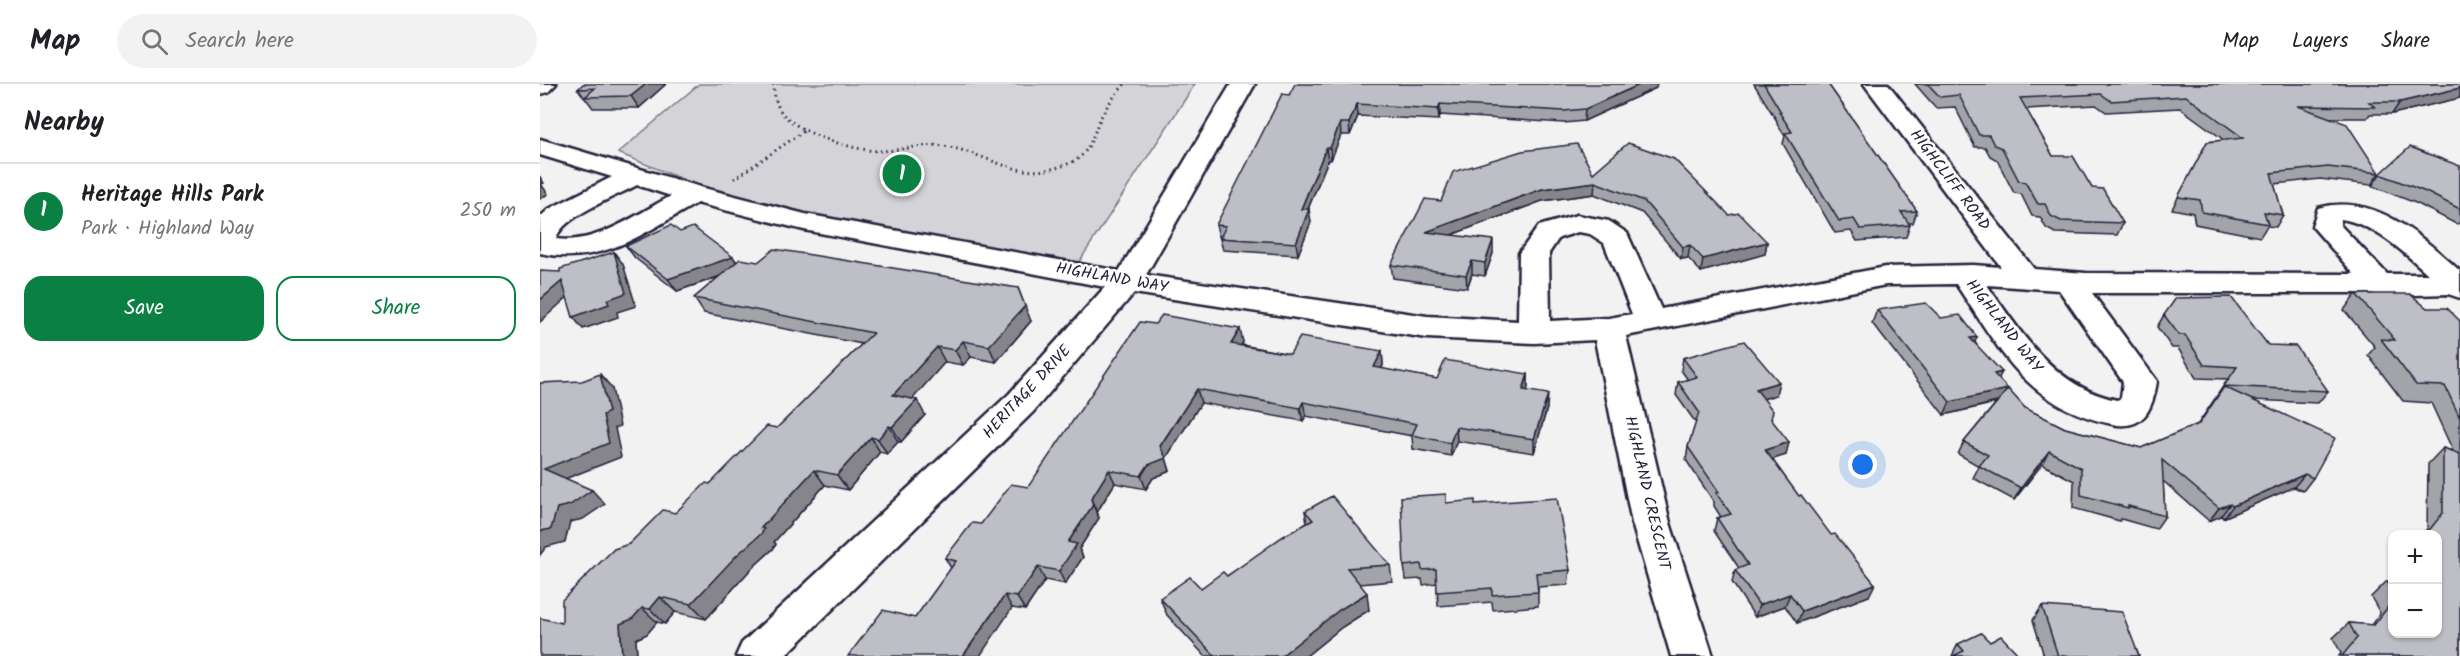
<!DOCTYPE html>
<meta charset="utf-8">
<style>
body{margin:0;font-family:Kalam,sans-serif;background:#f2f2f2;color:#202124}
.controls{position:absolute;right:18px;bottom:18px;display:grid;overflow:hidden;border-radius:12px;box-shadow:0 2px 4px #0004}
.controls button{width:54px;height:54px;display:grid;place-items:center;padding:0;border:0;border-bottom:2px solid #e0e0e0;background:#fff;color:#202124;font:30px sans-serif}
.you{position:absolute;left:1323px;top:381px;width:21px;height:21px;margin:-15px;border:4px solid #fff;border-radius:50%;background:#1a73e8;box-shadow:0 0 0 9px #1a73e833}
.badge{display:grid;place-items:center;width:39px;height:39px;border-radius:50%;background:#0b8043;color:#fff;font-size:20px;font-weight:700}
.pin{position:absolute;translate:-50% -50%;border:3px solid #fff;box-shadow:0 2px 6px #0006}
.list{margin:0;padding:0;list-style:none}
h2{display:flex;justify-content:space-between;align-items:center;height:78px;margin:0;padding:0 24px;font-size:26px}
h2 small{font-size:20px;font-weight:400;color:#757577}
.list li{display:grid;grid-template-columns:39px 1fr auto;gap:18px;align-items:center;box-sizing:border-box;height:96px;padding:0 24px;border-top:2px solid #e0e0e0}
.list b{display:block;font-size:22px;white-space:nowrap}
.list p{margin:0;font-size:20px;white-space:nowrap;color:#757577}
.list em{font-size:20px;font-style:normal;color:#757577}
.actions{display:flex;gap:12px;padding:18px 24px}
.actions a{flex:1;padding:14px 0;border:2px solid #0b8043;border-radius:18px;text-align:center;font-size:21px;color:#0b8043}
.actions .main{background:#0b8043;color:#fff}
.icon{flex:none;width:33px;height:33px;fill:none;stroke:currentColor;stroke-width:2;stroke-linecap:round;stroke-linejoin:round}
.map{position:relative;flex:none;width:1920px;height:572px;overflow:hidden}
header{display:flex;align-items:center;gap:36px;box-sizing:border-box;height:84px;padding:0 30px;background:#fff;border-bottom:2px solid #e0e0e0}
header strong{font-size:28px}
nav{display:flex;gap:33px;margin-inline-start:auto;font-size:21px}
.search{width:420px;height:54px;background:#f2f2f2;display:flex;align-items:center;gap:15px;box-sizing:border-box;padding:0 21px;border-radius:33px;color:#757577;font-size:22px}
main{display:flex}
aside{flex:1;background:#fff}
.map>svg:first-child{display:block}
.green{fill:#d3d3d8;stroke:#7a7a8a;stroke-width:1.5}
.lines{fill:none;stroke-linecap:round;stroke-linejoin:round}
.minor-casing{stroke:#22223b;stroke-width:5}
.path{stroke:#22223b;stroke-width:3;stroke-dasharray:1.5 4;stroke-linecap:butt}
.minor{fill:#fff;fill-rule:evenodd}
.wall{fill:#a3a3aa;stroke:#22223b;stroke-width:1.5}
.shaded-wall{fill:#85858b;stroke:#22223b;stroke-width:1.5}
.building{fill:#bebec6;stroke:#22223b;stroke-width:1.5}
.labels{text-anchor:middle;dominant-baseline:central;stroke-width:4.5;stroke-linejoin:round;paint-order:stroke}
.street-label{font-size:16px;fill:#22223b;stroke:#fff}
</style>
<header>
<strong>Map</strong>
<div class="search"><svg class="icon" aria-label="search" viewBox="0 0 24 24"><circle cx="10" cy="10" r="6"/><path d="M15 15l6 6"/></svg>Search here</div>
<nav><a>Map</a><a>Layers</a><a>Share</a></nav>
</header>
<main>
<aside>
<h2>Nearby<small></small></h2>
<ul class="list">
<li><span class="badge">1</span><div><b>Heritage Hills Park</b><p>Park · Highland Way</p></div><em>250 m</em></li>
</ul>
<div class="actions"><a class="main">Save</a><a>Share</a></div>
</aside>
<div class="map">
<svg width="1920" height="572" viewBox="0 0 1920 572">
<rect width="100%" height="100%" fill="#f2f2f3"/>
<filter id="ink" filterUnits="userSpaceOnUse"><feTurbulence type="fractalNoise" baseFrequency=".0167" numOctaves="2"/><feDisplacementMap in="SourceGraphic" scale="12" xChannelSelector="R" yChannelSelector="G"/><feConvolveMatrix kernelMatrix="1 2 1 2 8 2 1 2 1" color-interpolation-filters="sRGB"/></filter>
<g filter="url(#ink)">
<polygon class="green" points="159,0 655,0 539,178 301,142 179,110 78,69"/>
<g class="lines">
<defs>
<g id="minor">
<polygon points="0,0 16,0 8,8 0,10"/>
<path d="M691,0H715L606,191L887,232L978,237L979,169L999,142L1037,131L1069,137L1087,149L1121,225L1346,183L1433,181L1461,183L1324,0H1348L1494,185L1546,189L1814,190L1772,142L1778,124C1834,108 1881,152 1920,187V214L1908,210L1841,212L1832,209H1552L1617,297C1613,324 1604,347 1572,340C1486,322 1461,267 1416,200L1346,201L1086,252L1130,439L1173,572H1131L1092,439L1055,256L994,259L887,254L594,209L493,328L245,572H196L202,559L469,310L565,203L264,146L157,119C105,148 62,183 0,169V133L9,125L72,93L0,71V55L164,104L265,130L579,187ZM97,101L131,112C97,130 56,161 16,155C21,133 77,112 97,101ZM1801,135C1834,140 1865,169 1888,190H1847L1800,141ZM1038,148L1050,150L1064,159L1092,230L1069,234L1010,237L1009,169L1019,154ZM1447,201L1519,206L1583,298L1581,314L1577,316C1515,304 1481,249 1447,201Z"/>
</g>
</defs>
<use href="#minor" class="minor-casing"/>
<g class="path">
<path d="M233,0C234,11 236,22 243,30C260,50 315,67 340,67C362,67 383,59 404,62C452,70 480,102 532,78C550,70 553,50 561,33C567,21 576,10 585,0"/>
<polyline points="194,95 267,45"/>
</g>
<use href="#minor" class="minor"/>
</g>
<g class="wall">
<polygon points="126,0 99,24 53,24 47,16 46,16 38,5"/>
<polygon points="1214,0 1288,0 1377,127 1373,139 1368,139 1370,141 1366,153 1317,157 1311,147 1295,149 1243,60 1245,52 1237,40 1237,37"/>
<polygon points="1375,0 1920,0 1920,14 1852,30 1830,30 1827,34 1790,34 1839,89 1831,101 1780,95 1734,100 1743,131 1736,143 1727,142 1720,153 1655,140 1653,129 1632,125 1667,58 1684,56 1640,24 1566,28 1556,21 1486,25 1513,72 1552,104 1583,139 1577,151 1515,149 1506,144 1500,133 1492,132 1481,110 1474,109 1457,76 1450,72 1445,63 1435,63 1415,23 1396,24"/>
<polygon points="1116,4 1044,37 1024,39 900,31 899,36 818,32 810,51 801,51 791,76 788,76 768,125 771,138 758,171 683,166 676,141 749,11"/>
<polygon points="1920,82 1920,139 1916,140 1878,120 1832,102 1840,90"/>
<polygon points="1053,89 1189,131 1227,158 1225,170 1161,188 1148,174 1141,175 1102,129 1054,110 1002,117 911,151 953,169 945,192 932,190 927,204 853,194 851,181 901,117"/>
<polygon points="140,148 193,173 197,178 491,237 456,278 431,273 423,281 405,278 372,315 385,331 361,358 358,358 347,370 340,368 308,406 285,401 234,458 236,460 233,465 210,486 166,535 135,528 125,540 117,538 107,550 96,555 97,572 0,572 22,539 89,460 135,429 237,344 322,260 164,229 154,214 179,193 137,207 95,174 86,162"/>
<polygon points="1816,210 1887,224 1920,237 1920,572 1799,572 1801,569 1793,554 1809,539 1831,541 1840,529 1831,513 1847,497 1852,498 1852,549 1898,549 1898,450 1882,450 1887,445 1888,380 1903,364 1913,367 1891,319 1863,317 1828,271 1835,263 1804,226"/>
<polygon points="1337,226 1401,234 1435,258 1458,295 1485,324 1525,344 1601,364 1658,340 1688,295 1656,294 1638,264 1632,264 1617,243 1624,231 1728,261 1788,307 1778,319 1713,316 1773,394 1763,407 1754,403 1683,434 1681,432 1669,437 1623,397 1625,432 1616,445 1581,435 1580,437 1533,424 1534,397 1502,380 1474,416 1433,394 1439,382 1418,370 1424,358 1456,319 1404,331 1332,239"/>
<polygon points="703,258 702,261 750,270 842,267 843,281 842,285 897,295 988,290 988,303 987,307 1007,324 994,369 917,357 911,372 873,365 872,352 766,332 763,337 661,319 626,374 630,387 613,394 606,405 575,399 557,428 559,434 539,465 543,473 525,500 505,496 485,526 472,524 375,534 411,484 405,474 441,440 488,403"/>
<polygon points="1143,274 1236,311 1223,315 1246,371 1232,375 1329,512 1257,539 1245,522 1215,533 1192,498 1195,486 1199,484 1174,447 1177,434 1181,433 1174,422 1174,418 1146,376 1148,363 1156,339 1136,311 1138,298 1148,296 1141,286"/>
<polygon points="935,420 1030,486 1028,501 998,503 998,522 953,526 952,518 898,522 897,499 883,501 882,495 866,496 864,482"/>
<polygon points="765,427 850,481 852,497 820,500 829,526 802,543 766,572 665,572 627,531 620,514 661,504 687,492 767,439"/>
<polygon points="1502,522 1599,572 1504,572 1493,536"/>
<polygon points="1450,558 1480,572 1412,572 1418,560"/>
</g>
<g class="shaded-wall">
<polygon points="106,0 126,0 99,24 91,12"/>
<polygon points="1101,0 1117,0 1116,4 1044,37 1045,25"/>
<polygon points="1920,4 1920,14 1852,30 1860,18"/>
<polygon points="817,20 818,32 810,51 809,39"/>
<polygon points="900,20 900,31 899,36 898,25"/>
<polygon points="800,39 801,51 791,76 790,64"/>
<polygon points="786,64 788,76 763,137 761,125"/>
<polygon points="0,93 4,99 1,100 8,110 0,115"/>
<polygon points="1055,98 1054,110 1002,117 887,160 886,148 1002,105"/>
<polygon points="769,125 771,138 758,171 756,159"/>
<polygon points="953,156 953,169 945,192 945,179"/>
<polygon points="1227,158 1225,170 1161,188 1163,175"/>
<polygon points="1150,161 1148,174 1141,175 1143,163"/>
<polygon points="74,168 83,180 96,222 77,228 78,233 43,245 33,233 67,216"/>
<polygon points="193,173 201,185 137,207 128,195"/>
<polygon points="932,177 932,190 927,204 926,191"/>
<polygon points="22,197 32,209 0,238 0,216"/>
<polygon points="478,204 491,237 456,278 449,262"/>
<polygon points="700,245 703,258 694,273 691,260"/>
<polygon points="1437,253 1432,265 1430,254"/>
<polygon points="423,257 431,273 423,281 415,266"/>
<polygon points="397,263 405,278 362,327 353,311"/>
<polygon points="842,267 843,281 836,297 834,283"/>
<polygon points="1462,288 1456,300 1454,290"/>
<polygon points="60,290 72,304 80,342 75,344 81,373 17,398 4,385 63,331"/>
<polygon points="988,290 988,303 983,320 983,306"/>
<polygon points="1239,298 1236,311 1213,318 1216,305"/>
<polygon points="657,305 661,319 626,374 630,387 613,394 606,405 601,392"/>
<polygon points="1468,305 1461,317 1404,331 1410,318"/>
<polygon points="1008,310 1007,324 994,369 994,355"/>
<polygon points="377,316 385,331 361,358 352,343"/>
<polygon points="763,318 766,332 763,337 760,324"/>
<polygon points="349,342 358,358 347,370 338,355"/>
<polygon points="916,343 917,357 911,372 910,359"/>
<polygon points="331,353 340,368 308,406 297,391"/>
<polygon points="1249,358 1246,371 1222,379 1225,366"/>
<polygon points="1509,367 1502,380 1474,416 1481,404"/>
<polygon points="274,386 285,401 234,458 236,460 233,465 210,486 166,535 151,520"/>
<polygon points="569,386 575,399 557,428 551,415"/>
<polygon points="1765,390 1754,403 1683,434 1693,422"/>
<polygon points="52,406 65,420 43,435 30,438 25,458 6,463 0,471 0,447 17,424"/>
<polygon points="1690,420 1681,432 1669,437 1679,424"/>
<polygon points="553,421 559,434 539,465 543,473 525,500 519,487 528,458"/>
<polygon points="498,483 505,496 485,526 477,513"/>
<polygon points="1335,500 1329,512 1257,539 1262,527"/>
<polygon points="827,509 829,526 802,543 766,572 741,572 799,526"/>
<polygon points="1250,510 1245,522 1215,533 1219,521"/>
<polygon points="465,511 472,524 440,572 423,572"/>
<polygon points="120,513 135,528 125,540 110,525"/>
<polygon points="102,524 117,538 107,550 96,555 97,572 82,572 80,540"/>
</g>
<g class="building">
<polygon points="43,0 106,0 91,12 45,13 55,4 38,5"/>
<polygon points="755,0 1101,0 1045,25 1024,27 900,20 898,25 817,20 809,39 800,39 790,64 786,64 761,125 769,125 756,159 680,154 686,142 676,141 742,10 749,11"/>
<polygon points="1224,0 1288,0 1377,127 1361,128 1370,141 1320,145 1314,135 1299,137 1245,49 1252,48 1239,28 1241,28"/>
<polygon points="1388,0 1920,0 1920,4 1860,18 1829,18 1835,23 1758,22 1807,40 1839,89 1788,83 1731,89 1743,131 1724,128 1728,140 1662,128 1660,116 1638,113 1667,58 1703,54 1646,12 1571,17 1561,10 1480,14 1513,72 1533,72 1552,104 1563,105 1583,139 1521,137 1511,132 1505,120 1498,120 1485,98 1479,97 1462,64 1454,61 1449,51 1439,51 1419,11 1400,13"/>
<polygon points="1088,59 1134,75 1189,131 1199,129 1227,158 1163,175 1150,161 1143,163 1104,117 1055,98 1002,105 886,148 953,156 945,179 932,177 926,191 851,181 885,115 901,117 913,88 982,67 1037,60 1053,89"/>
<polygon points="1870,63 1920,82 1920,125 1886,108 1840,90"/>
<polygon points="131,141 140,148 153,143 193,173 128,195 86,162"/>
<polygon points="234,165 478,204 485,222 449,262 423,257 415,266 397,263 353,311 377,316 352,343 349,342 338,355 331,353 297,391 274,386 221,444 224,445 221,450 197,471 151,520 120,513 110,525 102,524 92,535 80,540 82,572 0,572 0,534 22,539 22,516 74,465 89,460 123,426 135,429 166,399 170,400 227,342 237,344 333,249 154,214 200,175 218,178"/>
<polygon points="74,168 86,209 67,216 69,220 33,233 22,197 0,216 0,187 20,188 20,185"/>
<polygon points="1816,210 1870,210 1887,224 1907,224 1920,237 1920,334 1905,302 1876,301 1841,255 1855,256"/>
<polygon points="1691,213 1728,261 1756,262 1788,307 1684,302 1697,283 1664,281 1645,251 1639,251 1624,231 1636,214"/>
<polygon points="1386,219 1401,234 1420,231 1437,253 1430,254 1462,288 1454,290 1468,305 1410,318 1337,226"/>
<polygon points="622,231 700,245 691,260 750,270 760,253 842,267 834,283 897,295 905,276 988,290 983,306 1008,310 994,355 916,343 910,359 872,351 877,340 763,318 760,324 657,305 620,362 626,374 608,381 601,392 569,386 551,415 553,421 528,458 537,460 519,487 498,483 477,513 465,511 423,572 308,572 343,526 375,534 416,477 405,474 432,439 441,440 471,400 488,403 600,238 615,240"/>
<polygon points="1204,257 1239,298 1216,305 1233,327 1231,335 1249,358 1225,366 1259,412 1261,411 1291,451 1295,450 1335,500 1262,527 1250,510 1219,521 1195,486 1208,481 1177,434 1191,430 1176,409 1179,408 1148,363 1159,328 1138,298 1157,293 1143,274"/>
<polygon points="60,290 69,328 63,331 69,359 4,385 52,406 30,421 17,424 11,445 0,447 0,299 42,297"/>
<polygon points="1684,303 1795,354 1773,394 1765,390 1693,422 1690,420 1679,424 1622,376 1625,432 1588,422 1588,424 1541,411 1541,384 1509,367 1481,404 1439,382 1448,371 1424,358 1468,305 1485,324 1525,344 1601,364 1659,340"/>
<polygon points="1903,364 1920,370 1920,572 1802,572 1817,554 1809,539 1834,541 1852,518 1852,549 1898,549 1898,460 1900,456 1898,455 1898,450 1890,450 1887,449 1903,429"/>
<polygon points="906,410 906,419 935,416 935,420 1017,414 1030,486 996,489 998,508 952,511 952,504 897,508 896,485 882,486 881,480 864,482 861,413"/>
<polygon points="792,412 850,481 807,484 827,509 799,526 741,572 675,572 620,514 650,493 661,504 683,488 687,492 742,453 773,436 765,427"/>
<polygon points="1847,497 1852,498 1852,507"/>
<polygon points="1502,522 1582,528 1599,572 1518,572"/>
<polygon points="1441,549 1450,558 1461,552 1480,572 1413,572 1424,567 1418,560"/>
</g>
</g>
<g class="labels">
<g class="street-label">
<text transform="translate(1410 96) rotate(53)">HIGHCLIFF ROAD</text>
<text transform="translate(572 194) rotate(10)">HIGHLAND WAY</text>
<text transform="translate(1464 242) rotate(52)">HIGHLAND WAY</text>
<text transform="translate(487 308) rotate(-47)">HERITAGE DRIVE</text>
<text transform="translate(1107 409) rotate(77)">HIGHLAND CRESCENT</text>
</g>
</g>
</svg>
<div class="controls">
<button>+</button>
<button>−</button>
</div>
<div class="you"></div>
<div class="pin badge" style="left:362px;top:90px">1</div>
</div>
</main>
